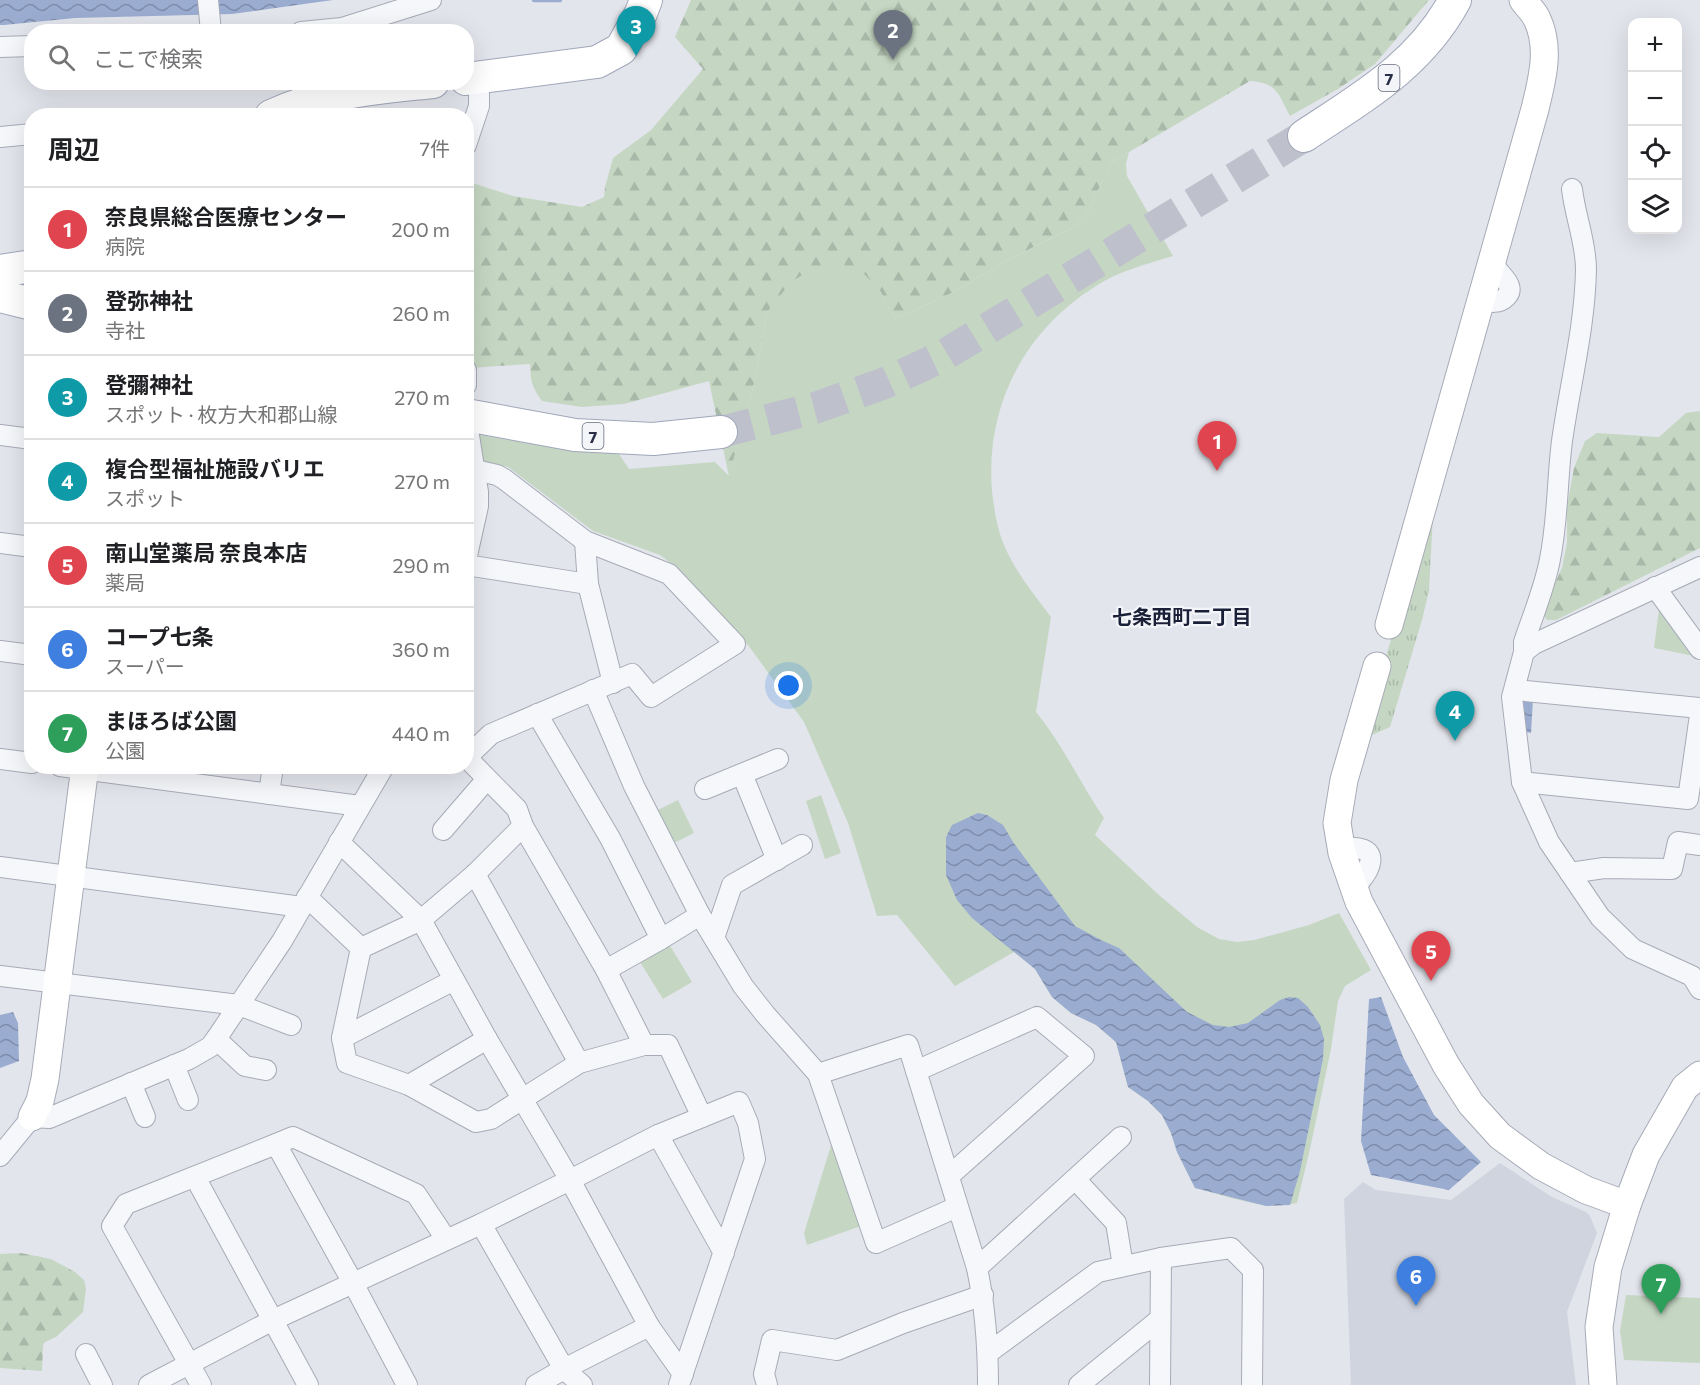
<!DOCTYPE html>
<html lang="ja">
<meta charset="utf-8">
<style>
body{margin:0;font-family:Commissioner,"Noto Sans JP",sans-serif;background:#f2f2f2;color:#202124}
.controls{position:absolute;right:18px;top:18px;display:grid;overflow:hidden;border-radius:12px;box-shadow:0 6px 24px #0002}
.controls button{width:54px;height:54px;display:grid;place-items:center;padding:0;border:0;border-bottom:2px solid #e0e0e0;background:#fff;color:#202124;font:30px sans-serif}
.you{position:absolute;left:789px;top:686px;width:21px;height:21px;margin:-15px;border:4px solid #fff;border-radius:50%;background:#1a73e8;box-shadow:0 0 0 9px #1a73e833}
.badge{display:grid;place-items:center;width:39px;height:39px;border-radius:50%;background:#1a73e8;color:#fff;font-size:20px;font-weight:700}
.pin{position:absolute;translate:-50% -50px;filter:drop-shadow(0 2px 3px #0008)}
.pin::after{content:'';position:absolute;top:32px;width:21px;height:18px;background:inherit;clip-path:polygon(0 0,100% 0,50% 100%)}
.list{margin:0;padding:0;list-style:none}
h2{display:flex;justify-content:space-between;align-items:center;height:78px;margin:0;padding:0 24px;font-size:26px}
h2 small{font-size:20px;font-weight:400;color:#757577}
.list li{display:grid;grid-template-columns:39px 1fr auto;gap:18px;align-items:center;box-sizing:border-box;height:84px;padding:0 24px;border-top:2px solid #e0e0e0}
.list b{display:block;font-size:22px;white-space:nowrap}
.list p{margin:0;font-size:20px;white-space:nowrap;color:#757577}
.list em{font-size:20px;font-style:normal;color:#757577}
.icon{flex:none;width:33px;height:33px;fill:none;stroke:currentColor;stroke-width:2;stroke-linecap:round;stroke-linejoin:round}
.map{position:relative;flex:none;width:1700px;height:1385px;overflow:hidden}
.search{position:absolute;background:#fff;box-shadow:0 6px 24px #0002;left:24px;top:24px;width:450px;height:66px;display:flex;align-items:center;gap:15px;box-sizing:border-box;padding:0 21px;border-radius:24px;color:#757577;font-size:22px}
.panel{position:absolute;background:#fff;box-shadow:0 6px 24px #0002;left:24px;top:108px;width:450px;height:666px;border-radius:24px}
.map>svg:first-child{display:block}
.built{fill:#d0d4df}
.grass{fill:url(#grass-tufts)}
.forest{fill:url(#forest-firs)}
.green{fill:#c5d7c3}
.water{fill:url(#water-waves)}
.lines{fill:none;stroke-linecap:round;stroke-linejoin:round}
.stream{stroke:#9aacd0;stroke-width:4.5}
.primary-tunnel{stroke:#bec1cb;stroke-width:32;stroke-dasharray:32 16;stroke-linecap:butt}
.street-casing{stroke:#a7abb7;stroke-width:22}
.secondary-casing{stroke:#a7abb7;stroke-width:29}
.primary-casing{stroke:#a0a7ba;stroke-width:34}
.street{stroke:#f6f7fa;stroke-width:20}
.secondary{stroke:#fff;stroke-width:27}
.primary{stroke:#fff;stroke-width:32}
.labels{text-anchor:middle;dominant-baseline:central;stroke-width:4.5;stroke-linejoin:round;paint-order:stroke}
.shield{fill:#f3f5f9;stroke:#656a7c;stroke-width:1.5}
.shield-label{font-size:16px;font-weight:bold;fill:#282f47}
.neighbourhood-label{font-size:20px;font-weight:bold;fill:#1a2038;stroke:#f3f5f9}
</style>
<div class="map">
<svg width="1700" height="1385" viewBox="0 0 1700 1385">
<defs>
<pattern id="grass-tufts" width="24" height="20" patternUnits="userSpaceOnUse" patternTransform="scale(1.5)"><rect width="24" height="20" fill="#c5d7c3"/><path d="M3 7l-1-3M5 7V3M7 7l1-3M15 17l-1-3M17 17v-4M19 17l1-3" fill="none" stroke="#a9b9a9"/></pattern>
<pattern id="forest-firs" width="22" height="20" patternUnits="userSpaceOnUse" patternTransform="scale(1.5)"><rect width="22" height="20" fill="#c5d7c3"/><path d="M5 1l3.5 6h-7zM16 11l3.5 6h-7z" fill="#a9b9a9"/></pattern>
<pattern id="water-waves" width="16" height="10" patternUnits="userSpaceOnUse" patternTransform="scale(1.5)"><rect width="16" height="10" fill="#9aacd0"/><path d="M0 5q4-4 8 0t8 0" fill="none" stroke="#7e8cab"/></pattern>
</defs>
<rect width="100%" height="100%" fill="#e3e5ec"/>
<polygon class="built" points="1500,1163 1552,1197 1586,1212 1590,1216 1597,1233 1567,1312 1576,1385 1351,1385 1344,1199 1363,1182 1376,1190 1451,1200"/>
<polygon class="grass" points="1434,496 1429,591 1422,620 1390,727 1361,740"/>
<g class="forest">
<path d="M691,0H1429L1375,64L1338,89L1290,116C1278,94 1278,83 1250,81L1112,162L1088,211L1074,227L1006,261L952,293L895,319L879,289L767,312L755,380L729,477L709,381L624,404L582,407L542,401C531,385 531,382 530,364L471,368L466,346V181L513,196L582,207L604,197L605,187L613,158L651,130L703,69L675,37Z"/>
<polygon points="1700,411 1700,548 1556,620 1547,620 1544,616 1545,605 1562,568 1567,543 1567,506 1574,468 1585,441 1597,433 1659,437 1686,413"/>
<polygon points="21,1253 51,1259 75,1272 84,1280 86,1289 83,1312 56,1337 45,1342 43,1345 42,1371 0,1368 0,1254"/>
</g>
<g class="green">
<path d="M1129,152L1126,164L1127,176L1173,256C1147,264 1119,271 1096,286C1024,331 985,406 992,491C994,507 996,524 1002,540C1013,569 1032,592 1051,617L1036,712C1063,745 1080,783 1104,818L1095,835L1160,896L1197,927L1219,939L1237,942L1254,940L1309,925L1339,913L1371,970L1345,986L1338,1001L1331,1049L1310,1149L1297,1203C1263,1211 1228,1196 1195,1188L1177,1152L1171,1133L1162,1115L1148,1101L1128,1087L1116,1042L1096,1025L1071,1013L1052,997L1035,969L1014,952L955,986L897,915L877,916L848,823L804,722L748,645L719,617L676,567L660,555L593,531L508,467L479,460L480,435L560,448L617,451L629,469L715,462L729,476L755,380L767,312L791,282L815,267L835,263L859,269L879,289L895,319L952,293L1006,261L1074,227L1088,211L1112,162Z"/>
<polygon points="1659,609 1694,656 1654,648"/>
<polygon points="821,795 841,853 825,859 806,801"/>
<polygon points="678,800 694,833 674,843 658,810"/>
<polygon points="669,944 692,982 663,999 640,962"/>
<polygon points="833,1139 861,1226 807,1245 804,1233"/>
<polygon points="1626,1295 1700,1298 1700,1363 1624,1360 1620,1331"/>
</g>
<g class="water">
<polygon points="0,0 333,0 232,14 75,18 4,25 0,25"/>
<polygon points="1526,698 1533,699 1531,733 1520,731 1517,704"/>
<polygon points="978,813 987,815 1003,825 1013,842 1075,926 1101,940 1119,948 1187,1012 1213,1025 1229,1027 1248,1023 1280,1000 1289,997 1298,998 1308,1007 1320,1025 1324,1039 1323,1059 1300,1171 1290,1205 1266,1206 1195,1188 1177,1152 1171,1133 1162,1115 1148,1101 1128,1087 1116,1042 1096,1025 1071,1013 1052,997 1035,969 972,918 957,900 946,875 946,837 952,825"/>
<polygon points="1381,997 1403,1057 1434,1115 1481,1162 1449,1190 1371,1175 1361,1141 1369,999"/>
<polygon points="13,1012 18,1023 19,1061 0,1068 0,1015"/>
</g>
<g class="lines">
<polyline class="stream" points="534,0 560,0"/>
<polyline class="primary-tunnel" points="721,432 815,408 885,383 941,357 1304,136"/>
<defs>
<g id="street">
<polyline points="208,0 211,32"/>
<polyline points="301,32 342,28 431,0"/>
<polyline points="0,47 32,46"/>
<polyline points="0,137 32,134"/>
<polyline points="466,145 479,106 479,78"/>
<path d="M1482,300C1490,302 1499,304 1506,297C1515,288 1505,279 1499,272C1496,268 1494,263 1492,258"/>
<polyline points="466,370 466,385"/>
<polyline points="466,417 478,492 478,506 466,560"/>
<polyline points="0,435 32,439"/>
<polyline points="585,541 588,584 613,683"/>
<polyline points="0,543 32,547"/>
<polyline points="466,565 588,584"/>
<polyline points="1700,567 1534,644 1524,652 1512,697 1522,782 1549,842 1600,917 1633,949 1692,976 1700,989"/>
<polyline points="1655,587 1700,649"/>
<polyline points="0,651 32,655"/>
<path d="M1524,652V642C1533,615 1545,587 1550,559C1558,520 1557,480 1562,441C1570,384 1585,327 1586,269C1586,242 1575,216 1572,189"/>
<polyline points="593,690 634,786 700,915 743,986 765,1014 818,1074 876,1243 957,1207"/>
<polyline points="1515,690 1700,708"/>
<polyline points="537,714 610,838 661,939"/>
<polyline points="466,757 517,809 523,826 606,970 644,1045"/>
<polyline points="467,757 491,734 632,674 651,697 735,644 669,574 585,541 504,479 497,475 475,470"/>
<polyline points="0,759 32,763"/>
<polyline points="60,766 360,806"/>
<polyline points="742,774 777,860"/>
<polyline points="1522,782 1688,799 1700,715"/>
<polyline points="705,789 778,759"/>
<polyline points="269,794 273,766"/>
<polyline points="443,830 487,779"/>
<polyline points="339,842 421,920 487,1039 570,1180 649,1326 683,1374"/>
<path d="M1341,849C1355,846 1378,847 1368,869C1365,876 1358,882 1355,890"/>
<polyline points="0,867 302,907"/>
<polyline points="1570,873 1604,868 1672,869 1678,842 1700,845"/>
<polyline points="475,874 579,1063"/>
<polyline points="307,897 361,948"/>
<polyline points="714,938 732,885 802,845"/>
<polyline points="361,948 342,1038 347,1063 409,1085 476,1122 491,1119 579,1063 644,1045 668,1045 702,1117"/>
<polyline points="361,948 421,920 475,874 523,826"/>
<polyline points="606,970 661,939 700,915"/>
<polyline points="0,976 239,1005 291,1025"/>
<polyline points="342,1038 454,980"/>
<polyline points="216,1039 245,1066 266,1070"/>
<polyline points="174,1065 188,1100"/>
<polyline points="916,1071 1037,1017 1084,1056 949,1176"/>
<path d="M818,1074L908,1045L977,1268C985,1306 988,1345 988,1385"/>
<polyline points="131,1083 145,1117"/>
<polyline points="409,1085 487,1039"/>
<polyline points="658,1135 724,1253"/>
<polyline points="276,1144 293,1137 416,1194 446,1239"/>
<polyline points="0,1156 32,1117 49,1118 189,1059 210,1047 216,1039 282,941 384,766"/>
<polyline points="195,1177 308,1385"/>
<polyline points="1075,1179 1116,1223 1123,1266"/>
<polyline points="481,1224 564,1369 582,1385"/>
<polyline points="977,1268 1121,1137"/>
<polyline points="988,1353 1098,1272 1161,1258 1231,1248 1253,1270 1252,1385"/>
<polyline points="86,1354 102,1385"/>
<polyline points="149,1385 273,1320 481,1224 570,1180 658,1135 739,1102 748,1123 755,1159 679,1385"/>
<polyline points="201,1385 112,1226 126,1204 276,1144 353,1283 407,1385"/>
<polyline points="536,1385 564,1369 649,1326"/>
<polyline points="767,1385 764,1374 772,1340 837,1350 903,1323 983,1295"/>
<polyline points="1079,1385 1160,1319"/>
<polyline points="1160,1385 1161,1258"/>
</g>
<g id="secondary">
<path d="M1389,625L1535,109C1542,80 1551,48 1537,19C1534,12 1527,6 1523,0"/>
<polyline points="1377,666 1344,780 1337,823 1342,853 1359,902 1446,1065 1471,1104 1500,1136 1541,1166 1586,1190 1627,1205"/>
<polyline points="32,1117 40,1101 45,1079 85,766"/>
<polyline points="1603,1385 1599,1327 1608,1267 1627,1205 1646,1155 1685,1087 1700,1075"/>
</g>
<g id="primary">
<polyline points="466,79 597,62 621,49 641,13 646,0"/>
<path d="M271,116C321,92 378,88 433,82"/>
<path d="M1304,136C1363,97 1420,65 1455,0"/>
<polyline points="0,271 32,266"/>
<polyline points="0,296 32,304"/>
<polyline points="466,415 575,435 653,439 721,432"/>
</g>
</defs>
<use href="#street" class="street-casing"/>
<use href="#secondary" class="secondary-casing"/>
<use href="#primary" class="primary-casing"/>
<use href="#street" class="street"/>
<use href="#secondary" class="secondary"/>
<use href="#primary" class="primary"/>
</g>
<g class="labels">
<g class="shield">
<rect x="1378.5" y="65" width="21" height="26" rx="4.5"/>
<rect x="582.5" y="423" width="21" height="26" rx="4.5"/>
</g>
<g class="shield-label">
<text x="1389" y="78">7</text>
<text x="593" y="436">7</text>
</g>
<g class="neighbourhood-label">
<text x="1182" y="616">七条西町二丁目</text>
</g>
</g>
</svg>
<div class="controls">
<button>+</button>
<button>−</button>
<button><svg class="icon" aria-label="locate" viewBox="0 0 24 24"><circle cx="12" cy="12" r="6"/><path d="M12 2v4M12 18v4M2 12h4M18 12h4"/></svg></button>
<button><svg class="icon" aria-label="layers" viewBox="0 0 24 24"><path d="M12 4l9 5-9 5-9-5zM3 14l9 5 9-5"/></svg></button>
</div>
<div class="you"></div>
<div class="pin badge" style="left:1217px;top:471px;background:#e0444e">1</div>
<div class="pin badge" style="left:893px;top:60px;background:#6b7280">2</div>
<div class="pin badge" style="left:636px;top:56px;background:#0f9aa8">3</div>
<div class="pin badge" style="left:1455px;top:741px;background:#0f9aa8">4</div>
<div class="pin badge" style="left:1431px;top:981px;background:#e0444e">5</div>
<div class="pin badge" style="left:1416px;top:1306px;background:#3f7fe0">6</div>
<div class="pin badge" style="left:1661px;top:1314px;background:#2e9e5b">7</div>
<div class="search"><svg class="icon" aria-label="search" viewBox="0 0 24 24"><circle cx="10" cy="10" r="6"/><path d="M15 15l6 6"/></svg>ここで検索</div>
<section class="panel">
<h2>周辺<small>7件</small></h2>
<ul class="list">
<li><span class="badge" style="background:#e0444e">1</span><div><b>奈良県総合医療センター</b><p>病院</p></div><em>200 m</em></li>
<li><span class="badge" style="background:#6b7280">2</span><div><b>登弥神社</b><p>寺社</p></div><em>260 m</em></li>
<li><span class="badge" style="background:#0f9aa8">3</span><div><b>登彌神社</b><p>スポット · 枚方大和郡山線</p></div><em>270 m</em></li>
<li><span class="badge" style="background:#0f9aa8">4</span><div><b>複合型福祉施設バリエ</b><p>スポット</p></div><em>270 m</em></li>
<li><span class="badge" style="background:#e0444e">5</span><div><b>南山堂薬局 奈良本店</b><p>薬局</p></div><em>290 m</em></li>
<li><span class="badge" style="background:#3f7fe0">6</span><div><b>コープ七条</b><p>スーパー</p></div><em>360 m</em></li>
<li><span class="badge" style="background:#2e9e5b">7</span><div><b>まほろば公園</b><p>公園</p></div><em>440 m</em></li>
</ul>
</section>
</div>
